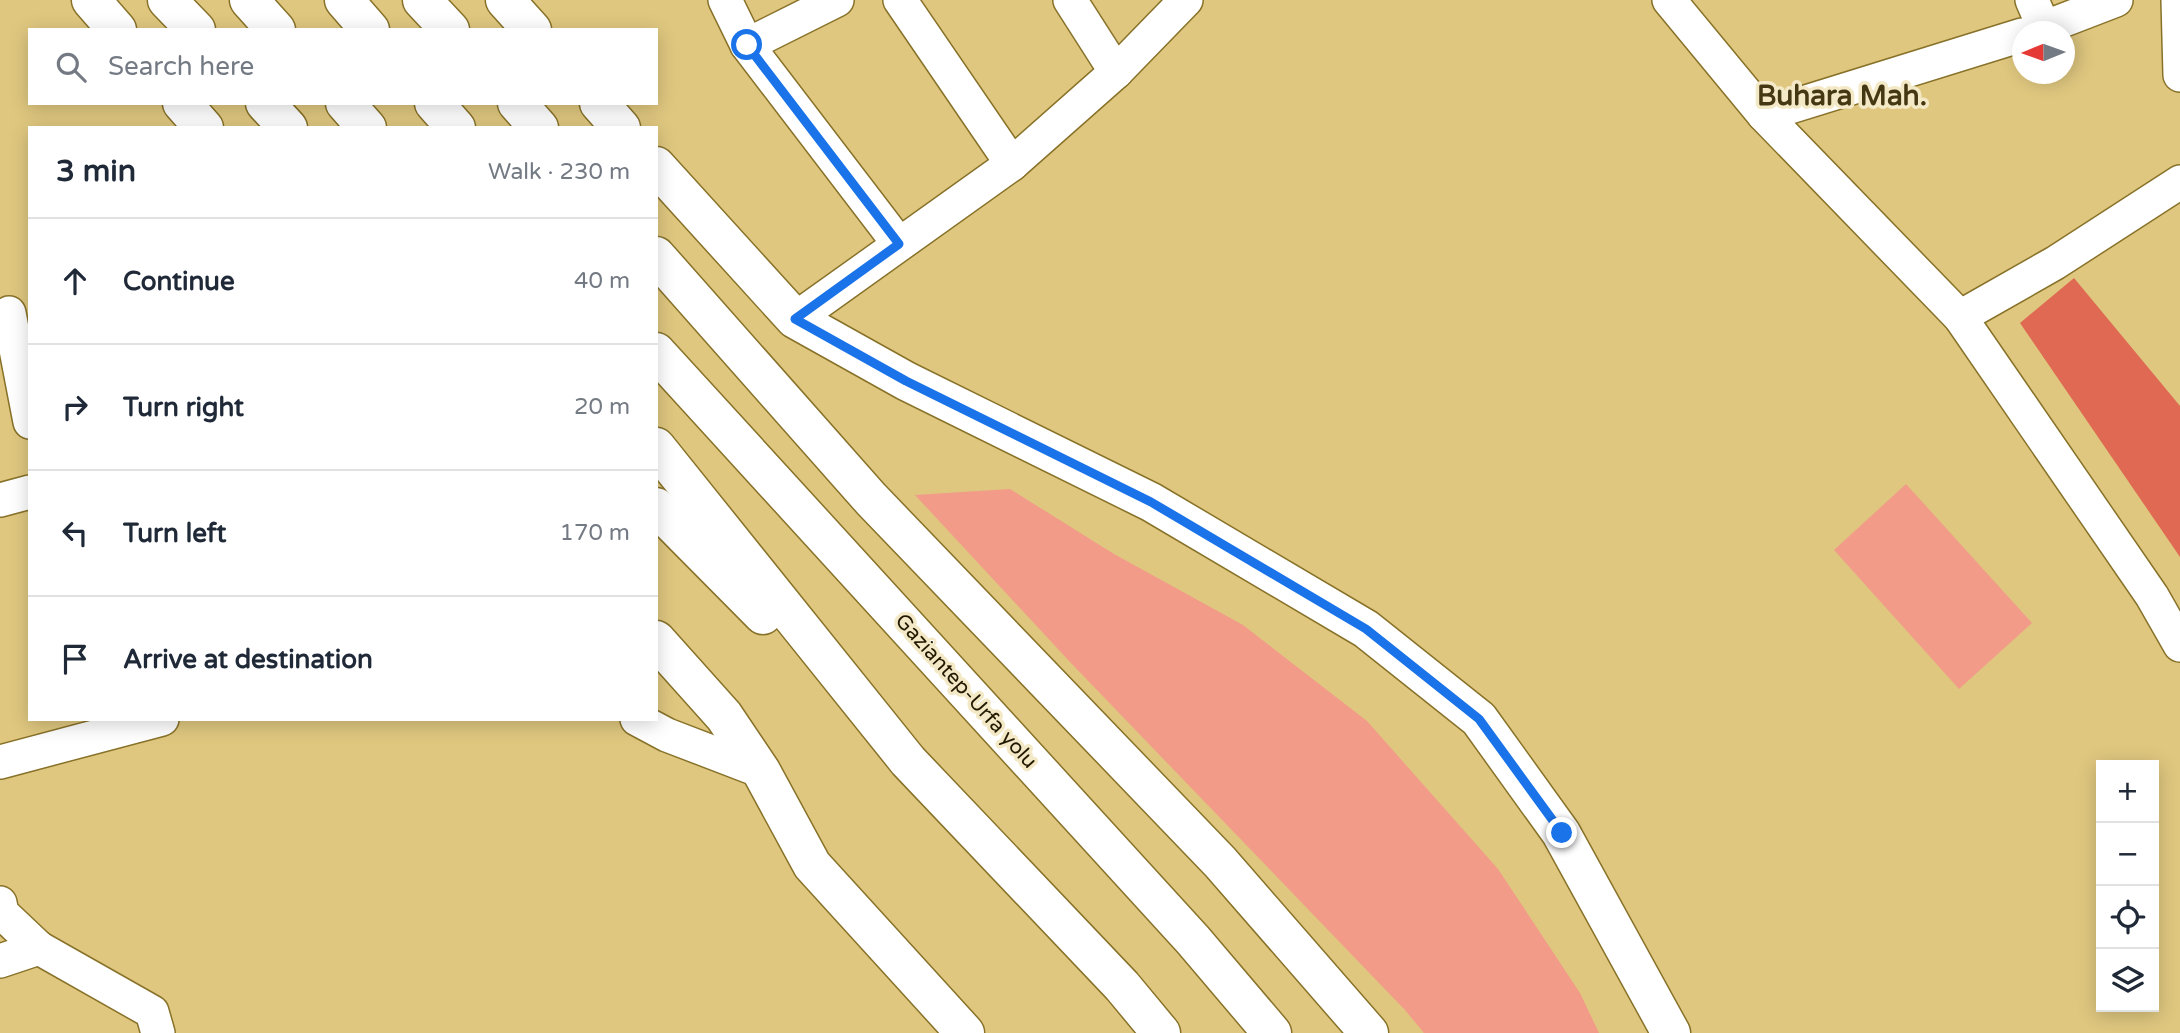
<!DOCTYPE html>
<meta charset="utf-8">
<style>
body{margin:0;font-family:"Varela Round",sans-serif;background:#f6f6f7;color:#1f2937}
.controls{position:absolute;right:21px;bottom:21px;display:grid;overflow:hidden;border-radius:0px;box-shadow:0 4px 18px #0003}
.controls button{width:63px;height:63px;display:grid;place-items:center;padding:0;border:0;border-bottom:2px solid #e0e1e3;background:#fff;color:#1f2937;font:35px sans-serif}
.compass{position:absolute;left:2012px;top:21px;width:63px;height:63px;border-radius:50%;background:#fff;box-shadow:0 4px 18px #0003;rotate:269deg}
.stop{position:absolute;width:21px;height:21px;margin:-16px;border:5px solid #1a73e8;border-radius:50%;background:#fff}
.stop.end{background:#1a73e8;border-color:#fff;box-shadow:0 2px 7px #0008}
.list{margin:0;padding:0;list-style:none}
h2{display:flex;justify-content:space-between;align-items:center;height:91px;margin:0;padding:0 28px;font-size:30px}
h2 small{font-size:23px;font-weight:400;color:#747a83}
.list li{display:grid;grid-template-columns:46px 1fr auto;gap:21px;align-items:center;box-sizing:border-box;height:126px;padding:0 28px;border-top:2px solid #e0e1e3}
.list b{display:block;font-size:26px;white-space:nowrap}
.list em{font-size:23px;font-style:normal;color:#747a83}
.icon{flex:none;width:38px;height:38px;fill:none;stroke:currentColor;stroke-width:2;stroke-linecap:round;stroke-linejoin:round}
.map{position:relative;flex:none;width:2180px;height:1033px;overflow:hidden}
.search{position:absolute;background:#fff;box-shadow:0 4px 18px #0003;left:28px;top:28px;width:630px;height:77px;display:flex;align-items:center;gap:18px;box-sizing:border-box;padding:0 24px;border-radius:0px;color:#747a83;font-size:26px}
.panel{position:absolute;background:#fff;box-shadow:0 4px 18px #0003;left:28px;top:126px;width:630px;height:595px;border-radius:0px}
.map>svg:first-child{display:block}
.green{fill:#f29b89}
.forest{fill:#df6952}
.lines{fill:none;stroke-linecap:round;stroke-linejoin:round}
.street-casing{stroke:#887229;stroke-width:36}
.secondary-casing{stroke:#887229;stroke-width:41}
.highway-casing{stroke:#887229;stroke-width:41}
.street{stroke:#fff;stroke-width:33}
.secondary{stroke:#fff;stroke-width:38}
.highway{stroke:#fff;stroke-width:38}
.route{stroke:#1a73e8;stroke-width:9}
.labels{text-anchor:middle;dominant-baseline:central;stroke-width:7;stroke-linejoin:round;paint-order:stroke}
.street-label{font-size:21px;fill:#221a00;stroke:#f4e9c6}
.district-label{font-size:28px;font-weight:bold;fill:#443812;stroke:#f4e9c6}
</style>
<div class="map">
<svg width="2180" height="1033" viewBox="0 0 2180 1033">
<rect width="100%" height="100%" fill="#dfc77f"/>
<g class="green">
<polygon points="1906,484 2032,623 1959,689 1834,550"/>
<polygon points="1010,489 1114,554 1243,625 1367,721 1498,869 1580,993 1599,1033 1424,1033 1405,1010 1070,662 915,495"/>
</g>
<polygon class="forest" points="2074,278 2180,406 2180,557 2020,323"/>
<g class="lines">
<defs>
<g id="street">
<polyline points="725,0 747,45 899,244"/>
<polyline points="1070,0 1116,72"/>
<polyline points="1669,0 1764,115 1960,317 2152,596 2180,645"/>
<polyline points="2032,0 2044,28"/>
<polyline points="2178,0 2180,75"/>
<polyline points="2033,32 2116,0"/>
<polyline points="747,45 837,0"/>
<polyline points="1764,115 2022,35"/>
<polyline points="1012,164 1116,72 1186,0"/>
<polyline points="9,313 30,422"/>
<polyline points="1960,317 2055,263 2180,182"/>
<polyline points="795,319 1012,164 900,0"/>
<polyline points="0,500 30,492"/>
<polyline points="637,719 667,735 761,771"/>
<polyline points="0,762 162,719"/>
<polyline points="0,903 2,913 39,948"/>
<polyline points="0,961 39,948 152,1012 158,1033"/>
</g>
<g id="secondary">
<polyline points="91,0 117,30"/>
<polyline points="505,0 532,30"/>
<polyline points="182,103 204,128"/>
<polyline points="599,103 621,128"/>
<polyline points="656,166 795,319 906,381 1151,502 1366,629 1479,719 1561,833 1671,1033"/>
<polyline points="656,640 724,716 761,771 812,865 965,1033"/>
</g>
<g id="highway">
<polyline points="167,0 196,30"/>
<polyline points="249,0 276,30"/>
<polyline points="344,0 370,30"/>
<polyline points="422,0 450,30"/>
<polyline points="265,103 288,128"/>
<polyline points="345,103 367,128"/>
<polyline points="434,103 456,128"/>
<polyline points="517,103 539,128"/>
<polyline points="656,256 871,499 1220,862 1369,1033"/>
<polyline points="656,352 1193,940 1272,1033"/>
<polyline points="656,447 908,761 1122,986 1161,1033"/>
<polyline points="656,507 763,615"/>
</g>
</defs>
<use href="#street" class="street-casing"/>
<use href="#secondary" class="secondary-casing"/>
<use href="#highway" class="highway-casing"/>
<use href="#street" class="street"/>
<use href="#secondary" class="secondary"/>
<use href="#highway" class="highway"/>
</g>
<g class="lines">
<polyline class="route" points="747,45 899,244 795,319 906,381 1151,502 1366,629 1479,719 1562,833"/>
</g>
<g class="labels">
<g class="street-label">
<text transform="translate(966 691) rotate(48)">Gaziantep-Urfa yolu</text>
</g>
<g class="district-label">
<text x="1842" y="96">Buhara Mah.</text>
</g>
</g>
</svg>
<div class="controls">
<button>+</button>
<button>−</button>
<button><svg class="icon" aria-label="locate" viewBox="0 0 24 24"><circle cx="12" cy="12" r="6"/><path d="M12 2v4M12 18v4M2 12h4M18 12h4"/></svg></button>
<button><svg class="icon" aria-label="layers" viewBox="0 0 24 24"><path d="M12 4l9 5-9 5-9-5zM3 14l9 5 9-5"/></svg></button>
</div>
<svg class="compass" viewBox="-18 -18 36 36"><path d="M0-13l5 13h-10z" fill="#e53935"/><path d="M0 13l5-13h-10z" fill="#747a83"/></svg>
<div class="stop" style="left:747px;top:45px"></div>
<div class="stop end" style="left:1562px;top:833px"></div>
<div class="search"><svg class="icon" aria-label="search" viewBox="0 0 24 24"><circle cx="10" cy="10" r="6"/><path d="M15 15l6 6"/></svg>Search here</div>
<section class="panel">
<h2>3 min<small>Walk · 230 m</small></h2>
<ul class="list">
<li><svg class="icon" aria-label="ahead" viewBox="0 0 24 24"><path d="M12 20V5M6 11l6-6 6 6"/></svg><div><b>Continue</b></div><em>40 m</em></li>
<li><svg class="icon" aria-label="right" viewBox="0 0 24 24"><path d="M7 20v-9h11M14 6l5 5-5 5"/></svg><div><b>Turn right</b></div><em>20 m</em></li>
<li><svg class="icon" aria-label="left" viewBox="0 0 24 24"><path d="M17 20v-9H6M10 6l-5 5 5 5"/></svg><div><b>Turn left</b></div><em>170 m</em></li>
<li><svg class="icon" aria-label="arrive" viewBox="0 0 24 24"><path d="M6 21V4h12l-3 4 3 4H6"/></svg><div><b>Arrive at destination</b></div></li>
</ul>
</section>
</div>
